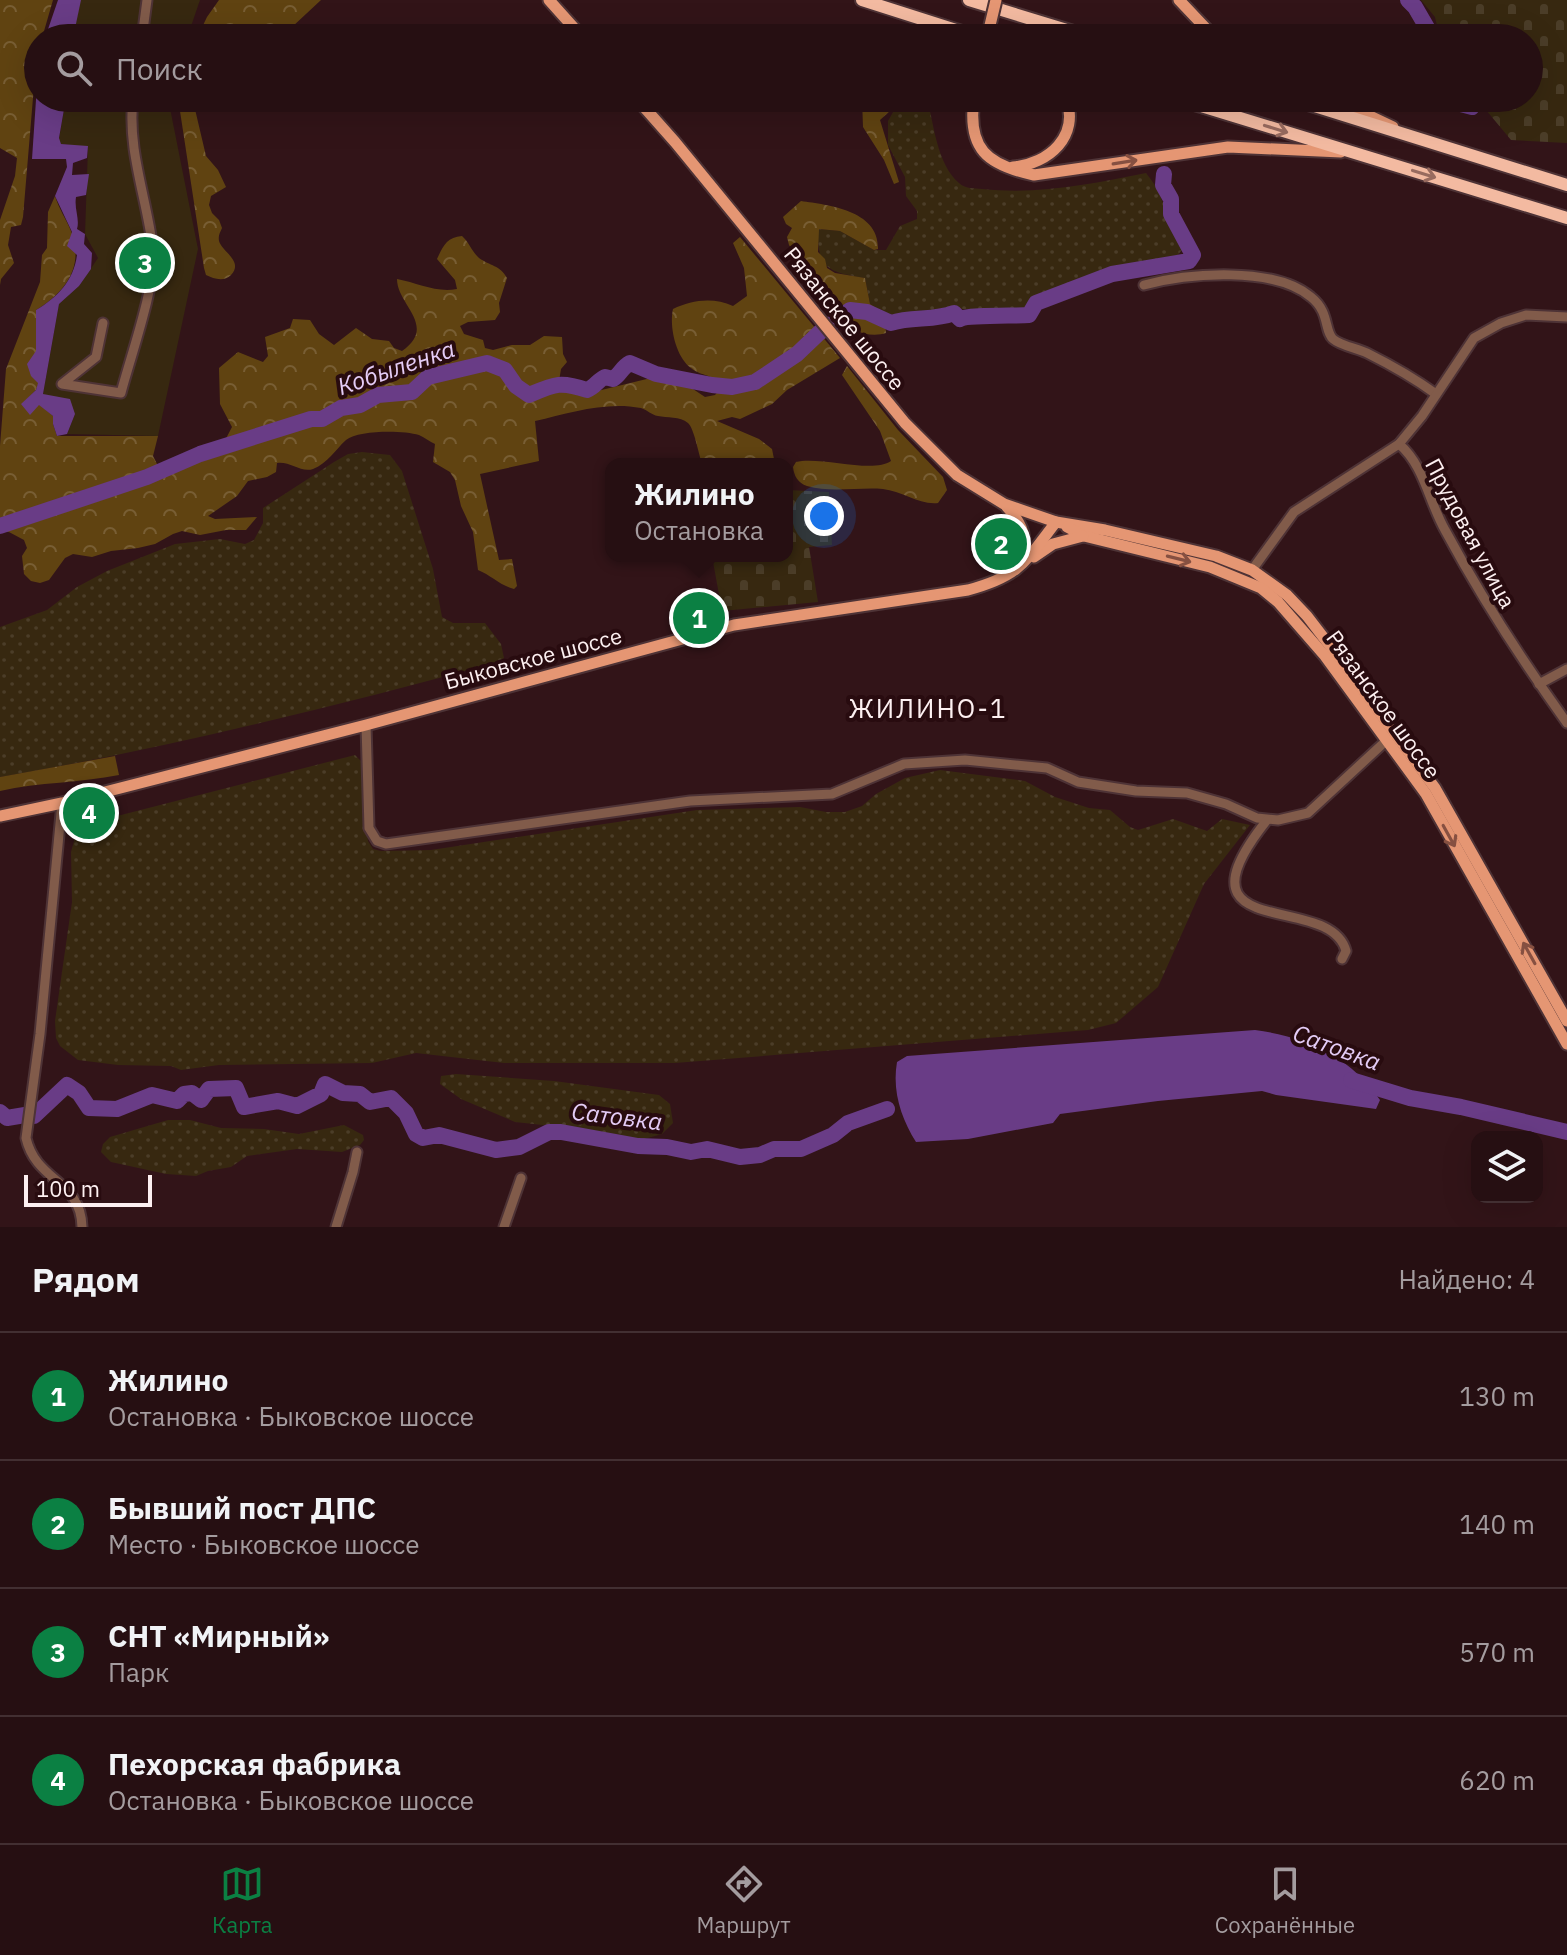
<!DOCTYPE html>
<html lang="ru">
<meta charset="utf-8">
<style>
body{margin:0;font-family:"IBM Plex Sans",sans-serif;background:#321d20;color:#f1f3f6}
.controls{position:absolute;right:24px;bottom:24px;display:grid;overflow:hidden;border-radius:16px;box-shadow:0 8px 32px #0002}
.controls button{width:72px;height:72px;display:grid;place-items:center;padding:0;border:0;border-bottom:2px solid #422f32;background:#260f12;color:#f1f3f6;font:40px sans-serif}
.scale{position:absolute;left:24px;bottom:20px;width:128px;box-sizing:border-box;padding-left:8px;border:4px solid #fdf0f1;border-top:0;font-size:22px;line-height:28px;white-space:nowrap;color:#fdf0f1;-webkit-text-stroke:6px #280b0f;paint-order:stroke}
.you{position:absolute;left:824px;top:516px;width:28px;height:28px;margin:-20px;border:6px solid #fff;border-radius:50%;background:#1a73e8;box-shadow:0 0 0 12px #1a73e833}
.badge{display:grid;place-items:center;width:52px;height:52px;border-radius:50%;background:#0b8043;color:#fff;font-size:26px;font-weight:700}
.pin{position:absolute;translate:-50% -50%;border:4px solid #fff;box-shadow:0 2px 8px #0006}
.popup{position:absolute;left:605px;top:458px;width:188px;height:104px;box-sizing:border-box;display:grid;place-content:center;border-radius:16px;background:#260f12;filter:drop-shadow(0 2px 6px #0005);font-size:26px;white-space:nowrap;color:#a49c9f}
.popup b{font-size:30px;color:#f1f3f6}
.popup::after{content:'';position:absolute;left:50%;top:100%;margin-left:-16px;border:16px solid transparent;border-top-color:#260f12}
.list{margin:0;padding:0;list-style:none}
h2{display:flex;justify-content:space-between;align-items:center;height:104px;margin:0;padding:0 32px;font-size:34px}
h2 small{font-size:26px;font-weight:400;color:#a49c9f}
.list li{display:grid;grid-template-columns:52px 1fr auto;gap:24px;align-items:center;box-sizing:border-box;height:128px;padding:0 32px;border-top:2px solid #422f32}
.list b{display:block;font-size:30px;white-space:nowrap}
.list p{margin:0;font-size:26px;white-space:nowrap;color:#a49c9f}
.list em{font-size:26px;font-style:normal;color:#a49c9f}
.icon{flex:none;width:44px;height:44px;fill:none;stroke:currentColor;stroke-width:2;stroke-linecap:round;stroke-linejoin:round}
.map{position:relative;flex:none;width:1567px;height:1227px;overflow:hidden}
.search{position:absolute;background:#260f12;box-shadow:0 8px 32px #0002;left:24px;right:24px;top:24px;height:88px;display:flex;align-items:center;gap:20px;box-sizing:border-box;padding:0 28px;border-radius:44px;color:#a49c9f;font-size:30px}
.sheet{height:616px;background:#260f12}
nav{display:flex;justify-content:space-around;align-items:center;box-sizing:border-box;height:112px;border-top:2px solid #422f32;background:#260f12;font-size:22px;color:#a49c9f}
nav a{display:grid;justify-items:center;gap:4px}
nav .on{color:#0b8043}
.map>svg:first-child{display:block}
.grass{fill:url(#grass-dots)}
.forest{fill:url(#forest-crowns)}
.cemetery{fill:url(#cemetery-stones)}
.garden{fill:#372810}
.water{fill:#693c86}
.lines{fill:none;stroke-linecap:round;stroke-linejoin:round}
.river{stroke:#693c86;stroke-width:16}
.minor-casing{stroke:#4e3336;stroke-width:13}
.major-casing{stroke:#4e3336;stroke-width:15}
.highway-casing{stroke:#4e3336;stroke-width:16}
.minor{stroke:#815b4a;stroke-width:9}
.major{stroke:#e59673;stroke-width:11}
.highway{stroke:#f3baa1;stroke-width:12}
.major-bridge-casing{stroke:#4e3336;stroke-width:15;stroke-linecap:butt}
.major-bridge{stroke:#e59673;stroke-width:11}
.oneway{stroke:#986b5f}
.oneway2{stroke:#865041}
.labels{text-anchor:middle;dominant-baseline:central;stroke-width:8;stroke-linejoin:round;paint-order:stroke}
.street-label{font-size:22px;fill:#fdf0f1;stroke:#280b0f}
.water-label{font-size:24px;font-style:italic;fill:#e4ccf6;stroke:#280b0f}
.quarter-label{font-size:26px;letter-spacing:2px;fill:#fdf0f1;stroke:#280b0f}
</style>
<div class="map">
<svg width="1567" height="1227" viewBox="0 0 1567 1227">
<defs>
<pattern id="grass-dots" width="8" height="8" patternUnits="userSpaceOnUse" patternTransform="scale(2)"><rect width="8" height="8" fill="#372810"/><path d="M2 2h.1M6 6h.1" fill="none" stroke="#4b3d28" stroke-width="1.8" stroke-linecap="round"/></pattern>
<pattern id="forest-crowns" width="20" height="18" patternUnits="userSpaceOnUse" patternTransform="scale(2)"><rect width="20" height="18" fill="#604311"/><path d="M2 6a3 3 0 1 1 6 0M12 15a3 3 0 1 1 6 0" fill="none" stroke="#785e34"/></pattern>
<pattern id="cemetery-stones" width="16" height="16" patternUnits="userSpaceOnUse" patternTransform="scale(2)"><rect width="16" height="16" fill="#372810"/><path d="M2 7V4a2 2 0 0 1 4 0v3zM10 15v-3a2 2 0 0 1 4 0v3z" fill="#4b3d28"/></pattern>
</defs>
<rect width="100%" height="100%" fill="#321418"/>
<g class="grass">
<path d="M901,98H927C934,125 937,164 959,183C965,189 974,188 982,189C1039,195 1091,184 1146,173C1160,191 1159,193 1167,213C1171,226 1180,236 1182,250L1176,257L1168,261L1109,268L1033,300L1023,309H947L906,315L884,314L870,304L865,278C828,272 817,269 818,229L840,231L874,250H886L900,226L917,219V211L906,196L905,177L888,145V121Z"/>
<path d="M362,452L390,455L402,471L433,569L442,617L453,623H485L501,644L504,658L498,662C333,707 168,748 0,777V627L47,610L77,587L107,571L175,544L220,539L245,544L254,540L263,523V508L334,462L348,454Z"/>
<polygon points="355,755 361,761 368,841 373,849 381,851 431,850 697,810 800,807 826,812 845,812 862,806 876,794 905,778 940,770 1025,781 1055,797 1089,808 1110,810 1130,827 1138,830 1173,819 1207,831 1222,819 1250,825 1204,884 1158,987 1116,1023 1088,1030 675,1063 504,1063 416,1053 372,1063 219,1065 181,1070 171,1066 118,1065 78,1060 60,1046 56,1038 55,1021 72,902 71,852 78,826"/>
<polygon points="456,1074 554,1081 659,1095 670,1104 673,1123 662,1134 637,1141 552,1126 515,1122 461,1099 440,1084 441,1076"/>
<polygon points="168,1120 190,1120 221,1128 264,1129 299,1134 344,1125 363,1135 364,1140 360,1145 342,1152 297,1149 247,1156 231,1167 208,1171 196,1176 166,1174 111,1162 101,1152 103,1144 110,1137"/>
</g>
<g class="forest">
<polygon points="0,0 53,0 42,38 38,38 23,217 21,225 11,227 8,245 14,263 1,279 0,285 0,220 15,176 17,158 0,148"/>
<path d="M219,0H321L292,27C282,27 277,29 272,38H197L207,17Z"/>
<path d="M178,98H198L194,105L206,156L218,170L226,187L211,196L209,205L212,213L219,220L222,228C220,233 218,235 219,241C222,252 244,261 231,275C224,282 214,279 206,275L204,268Z"/>
<polygon points="862,98 893,98 890,111 880,120 899,182 894,184 884,160 863,127"/>
<path d="M55,196C59,209 66,219 71,231C85,266 65,293 36,310L39,382L36,390L22,404H39L53,416V424L57,436H158L153,456L157,464L172,472L220,450L232,427L220,404L219,368L238,352L263,362L268,356L265,337L290,328L293,319L310,320L319,334L334,345L356,328L372,339L389,341L394,348L402,351C438,326 397,305 397,279C418,283 436,293 457,289L455,280L437,259C443,246 447,237 462,236C469,242 472,252 479,258C490,266 500,265 507,278L499,303L500,312L495,320L468,322L460,326L464,334L483,340L485,348L493,350L512,345H530L544,336L562,337L563,354L567,362L561,369L558,387L585,394L655,377L690,387L705,397L715,395L720,389C712,371 703,378 691,368C676,357 669,327 673,309C692,300 713,297 733,306L747,296L744,268L733,243L740,237L840,358L787,390L772,404L740,419L732,417L717,421L759,439L772,449L775,464H702C699,455 694,428 688,423C680,416 667,418 658,416C651,415 648,410 641,408C606,401 569,413 535,421L539,461L480,474L499,560L512,559L517,586L514,589C499,585 491,575 478,570L473,532L461,506L455,480L450,472L433,462L435,444C430,442 424,437 419,435C403,430 358,430 346,440C335,450 328,463 313,469C301,473 290,461 277,463L276,472L267,477L248,481L237,496L208,516L215,519L257,517L246,530H226L200,535L182,531L173,534L155,544L138,548L111,551L92,557L73,554L65,558L49,580L40,583L31,581L24,574L22,556L27,548L24,540L9,532L0,531V446L6,369L40,282L42,255L47,248L48,212Z"/>
<path d="M801,201C828,205 879,210 878,249L874,250L840,231L819,229L818,252L825,259L827,268L835,273L865,278L870,304L884,314L886,333C877,336 864,335 855,330C840,322 800,262 789,245L787,237L792,228L786,224L783,217Z"/>
<path d="M847,366L898,430L943,477L947,490L938,503C919,505 902,491 883,489C858,487 831,493 807,486C798,483 794,476 793,467L796,462C820,456 873,474 891,461L880,431L842,375Z"/>
<path d="M115,756L119,775C80,783 39,782 0,791V777Z"/>
</g>
<g class="cemetery">
<polygon points="1421,0 1567,0 1567,143 1511,140 1476,98 1529,98 1529,38 1440,38 1435,17"/>
<polygon points="787,490 829,492 832,545 809,547 818,602 722,611 712,556 787,556"/>
</g>
<g class="garden">
<polygon points="80,0 200,0 187,38 73,38"/>
<polygon points="66,98 168,98 198,249 158,436 67,434 75,414 43,394 59,304 79,286 98,258 85,234 88,147 61,144 59,139"/>
</g>
<g class="water">
<polygon points="58,0 81,0 73,38 45,38"/>
<path d="M38,70V98H66L59,138L61,144L88,146L87,158L73,163L72,175L89,174L86,195L76,197C74,209 80,219 77,229L85,234L84,244L92,253L91,269L79,286L59,304L43,394L70,399L75,414L67,434L57,436L53,424V416L39,405L30,415L21,404L36,390L38,383L31,376L27,364L36,351V310C57,298 74,280 77,255L67,246L72,232L55,196L67,167L66,159H32Z"/>
<path d="M1255,1030C1306,1037 1350,1056 1380,1100L1376,1109L1276,1095L1262,1091L1158,1101L1060,1114L1053,1123L968,1139L916,1142C901,1118 892,1091 897,1062L907,1056Z"/>
</g>
<g class="lines">
<g class="river">
<polyline points="1408,0 1415,7 1433,38"/>
<polyline points="1438,98 1472,107 1474,104 1472,98"/>
<path d="M0,526L147,477L200,454L311,419H322L341,408L360,405L378,395L412,392L428,377L487,363L505,370L516,386L529,395C555,384 560,381 587,390C595,387 598,380 605,377L613,379C620,375 622,367 630,363L656,374L712,385L732,387L755,382L797,354L819,333L850,310L867,312L891,323C912,316 934,321 954,313L960,319C967,315 1015,316 1029,315L1036,303L1112,274L1189,261L1193,255L1171,214V199L1163,185L1164,174"/>
<polyline points="1351,1080 1410,1098 1461,1107 1567,1132"/>
<polyline points="0,1112 7,1118 25,1115"/>
<polyline points="34,1116 67,1085 79,1093 89,1108 117,1109 152,1095 177,1101 184,1094 192,1093 201,1100 209,1089 236,1088 244,1107 278,1101 297,1106 321,1094 325,1084 343,1093 360,1094 370,1102 391,1098 406,1113 416,1134 423,1138 439,1135 496,1150 519,1147 549,1132 561,1132 638,1146 667,1147 691,1152 707,1149 740,1157 760,1155 774,1149 801,1149 833,1135 848,1123 887,1109"/>
</g>
<defs>
<g id="minor">
<polyline points="142,38 147,0"/>
<path d="M1144,285C1189,273 1274,266 1311,297C1330,312 1324,331 1333,339C1341,346 1357,348 1367,353C1391,365 1414,378 1436,394"/>
<path d="M103,323L96,357L62,384L121,393C130,358 157,283 153,250C147,198 127,151 133,98"/>
<path d="M1399,444C1424,465 1429,502 1445,530C1482,599 1521,659 1567,723"/>
<polyline points="1252,570 1294,512 1399,444 1422,416 1474,338 1501,323 1526,315 1567,317"/>
<polyline points="1539,684 1567,669"/>
<polyline points="366,725 369,828 377,841 386,844 690,801 832,794 904,764 965,760 1047,768 1078,782 1136,791 1187,793 1226,804 1257,818 1278,820 1308,813 1388,739"/>
<path d="M62,803L40,1034L26,1138C36,1182 81,1180 82,1227"/>
<path d="M1267,820C1167,946 1330,890 1346,951L1342,959"/>
<polyline points="336,1227 353,1172 357,1152"/>
<polyline points="504,1227 521,1178"/>
</g>
<g id="major">
<polyline points="549,0 583,38"/>
<polyline points="1179,0 1215,38"/>
<polyline points="636,98 675,142 905,423 957,475 1004,504 1056,522 1105,530 1216,556 1252,570 1287,595 1307,616 1337,655 1435,788 1567,1021"/>
<path d="M974,98C967,149 987,165 1034,175L1228,147L1341,152"/>
<polyline points="1332,98 1393,127"/>
<path d="M1013,167C1049,164 1080,136 1066,98"/>
<path d="M1007,507C1024,525 1027,538 1022,563"/>
<polyline points="1067,527 1084,536 1210,567 1261,588 1278,602 1325,656 1426,794 1567,1044"/>
<polyline points="1034,557 1053,544 1083,536"/>
<path d="M0,816L62,803L366,725L734,625L968,590C1020,576 1025,562 1056,522"/>
</g>
<g id="highway">
<polyline points="862,0 981,38"/>
<polyline points="969,0 1093,38"/>
<polyline points="1175,98 1567,218"/>
<polyline points="1289,98 1567,185"/>
</g>
</defs>
<use href="#minor" class="minor-casing"/>
<use href="#major" class="major-casing"/>
<use href="#highway" class="highway-casing"/>
<use href="#minor" class="minor"/>
<use href="#major" class="major"/>
<use href="#highway" class="highway"/>
<defs>
<polyline id="major-bridge" points="987,38 996,0"/>
</defs>
<use href="#major-bridge" class="major-bridge-casing"/>
<use href="#major-bridge" class="major-bridge"/>
</g>
<defs><path id="oneway-shaft" d="M-6 0H5M1.5-3L5.5 0L1.5 3" fill="none" stroke-width="1.6" stroke-linecap="round" stroke-linejoin="round" transform="scale(2)"/></defs>
<g class="oneway">
<use href="#oneway-shaft" transform="translate(1276 129) rotate(17)"/>
<use href="#oneway-shaft" transform="translate(1424 174) rotate(17)"/>
</g>
<g class="oneway2">
<use href="#oneway-shaft" transform="translate(1125 162) rotate(-9)"/>
<use href="#oneway-shaft" transform="translate(1179 559) rotate(14)"/>
<use href="#oneway-shaft" transform="translate(1449 836) rotate(61)"/>
<use href="#oneway-shaft" transform="translate(1529 953) rotate(-119)"/>
</g>
<g class="labels">
<g class="street-label">
<text transform="translate(845 318) rotate(51)">Рязанское шоссе</text>
<text transform="translate(1471 533) rotate(62)">Прудовая улица</text>
<text transform="translate(533 658) rotate(-15)">Быковское шоссе</text>
<text transform="translate(1384 704) rotate(54)">Рязанское шоссе</text>
</g>
<g class="water-label">
<text transform="translate(396 367) rotate(-19)">Кобыленка</text>
<text transform="translate(1337 1047) rotate(20)">Сатовка</text>
<text transform="translate(617 1116) rotate(7)">Сатовка</text>
</g>
<g class="quarter-label">
<text x="928" y="708">ЖИЛИНО-1</text>
</g>
</g>
</svg>
<div class="controls">
<button><svg class="icon" aria-label="layers" viewBox="0 0 24 24"><path d="M12 4l9 5-9 5-9-5zM3 14l9 5 9-5"/></svg></button>
</div>
<div class="scale">100 m</div>
<div class="you"></div>
<div class="pin badge" style="left:699px;top:618px">1</div>
<div class="popup"><b>Жилино</b>Остановка</div>
<div class="pin badge" style="left:1001px;top:544px">2</div>
<div class="pin badge" style="left:145px;top:263px">3</div>
<div class="pin badge" style="left:89px;top:813px">4</div>
<div class="search"><svg class="icon" aria-label="search" viewBox="0 0 24 24"><circle cx="10" cy="10" r="6"/><path d="M15 15l6 6"/></svg>Поиск</div>
</div>
<section class="sheet">
<h2>Рядом<small>Найдено: 4</small></h2>
<ul class="list">
<li><span class="badge">1</span><div><b>Жилино</b><p>Остановка · Быковское шоссе</p></div><em>130 m</em></li>
<li><span class="badge">2</span><div><b>Бывший пост ДПС</b><p>Место · Быковское шоссе</p></div><em>140 m</em></li>
<li><span class="badge">3</span><div><b>СНТ «Мирный»</b><p>Парк</p></div><em>570 m</em></li>
<li><span class="badge">4</span><div><b>Пехорская фабрика</b><p>Остановка · Быковское шоссе</p></div><em>620 m</em></li>
</ul>
</section>
<nav>
<a class="on"><svg class="icon" aria-label="map" viewBox="0 0 24 24"><path d="M3 6l6-2 6 2 6-2v14l-6 2-6-2-6 2zM9 4v14M15 6v14"/></svg>Карта</a>
<a><svg class="icon" aria-label="directions" viewBox="0 0 24 24"><path d="M12 3l9 9-9 9-9-9zM9 14v-3h6M13 9l2 2-2 2"/></svg>Маршрут</a>
<a><svg class="icon" aria-label="saved" viewBox="0 0 24 24"><path d="M7 4h10v16l-5-4-5 4z"/></svg>Сохранённые</a>
</nav>
